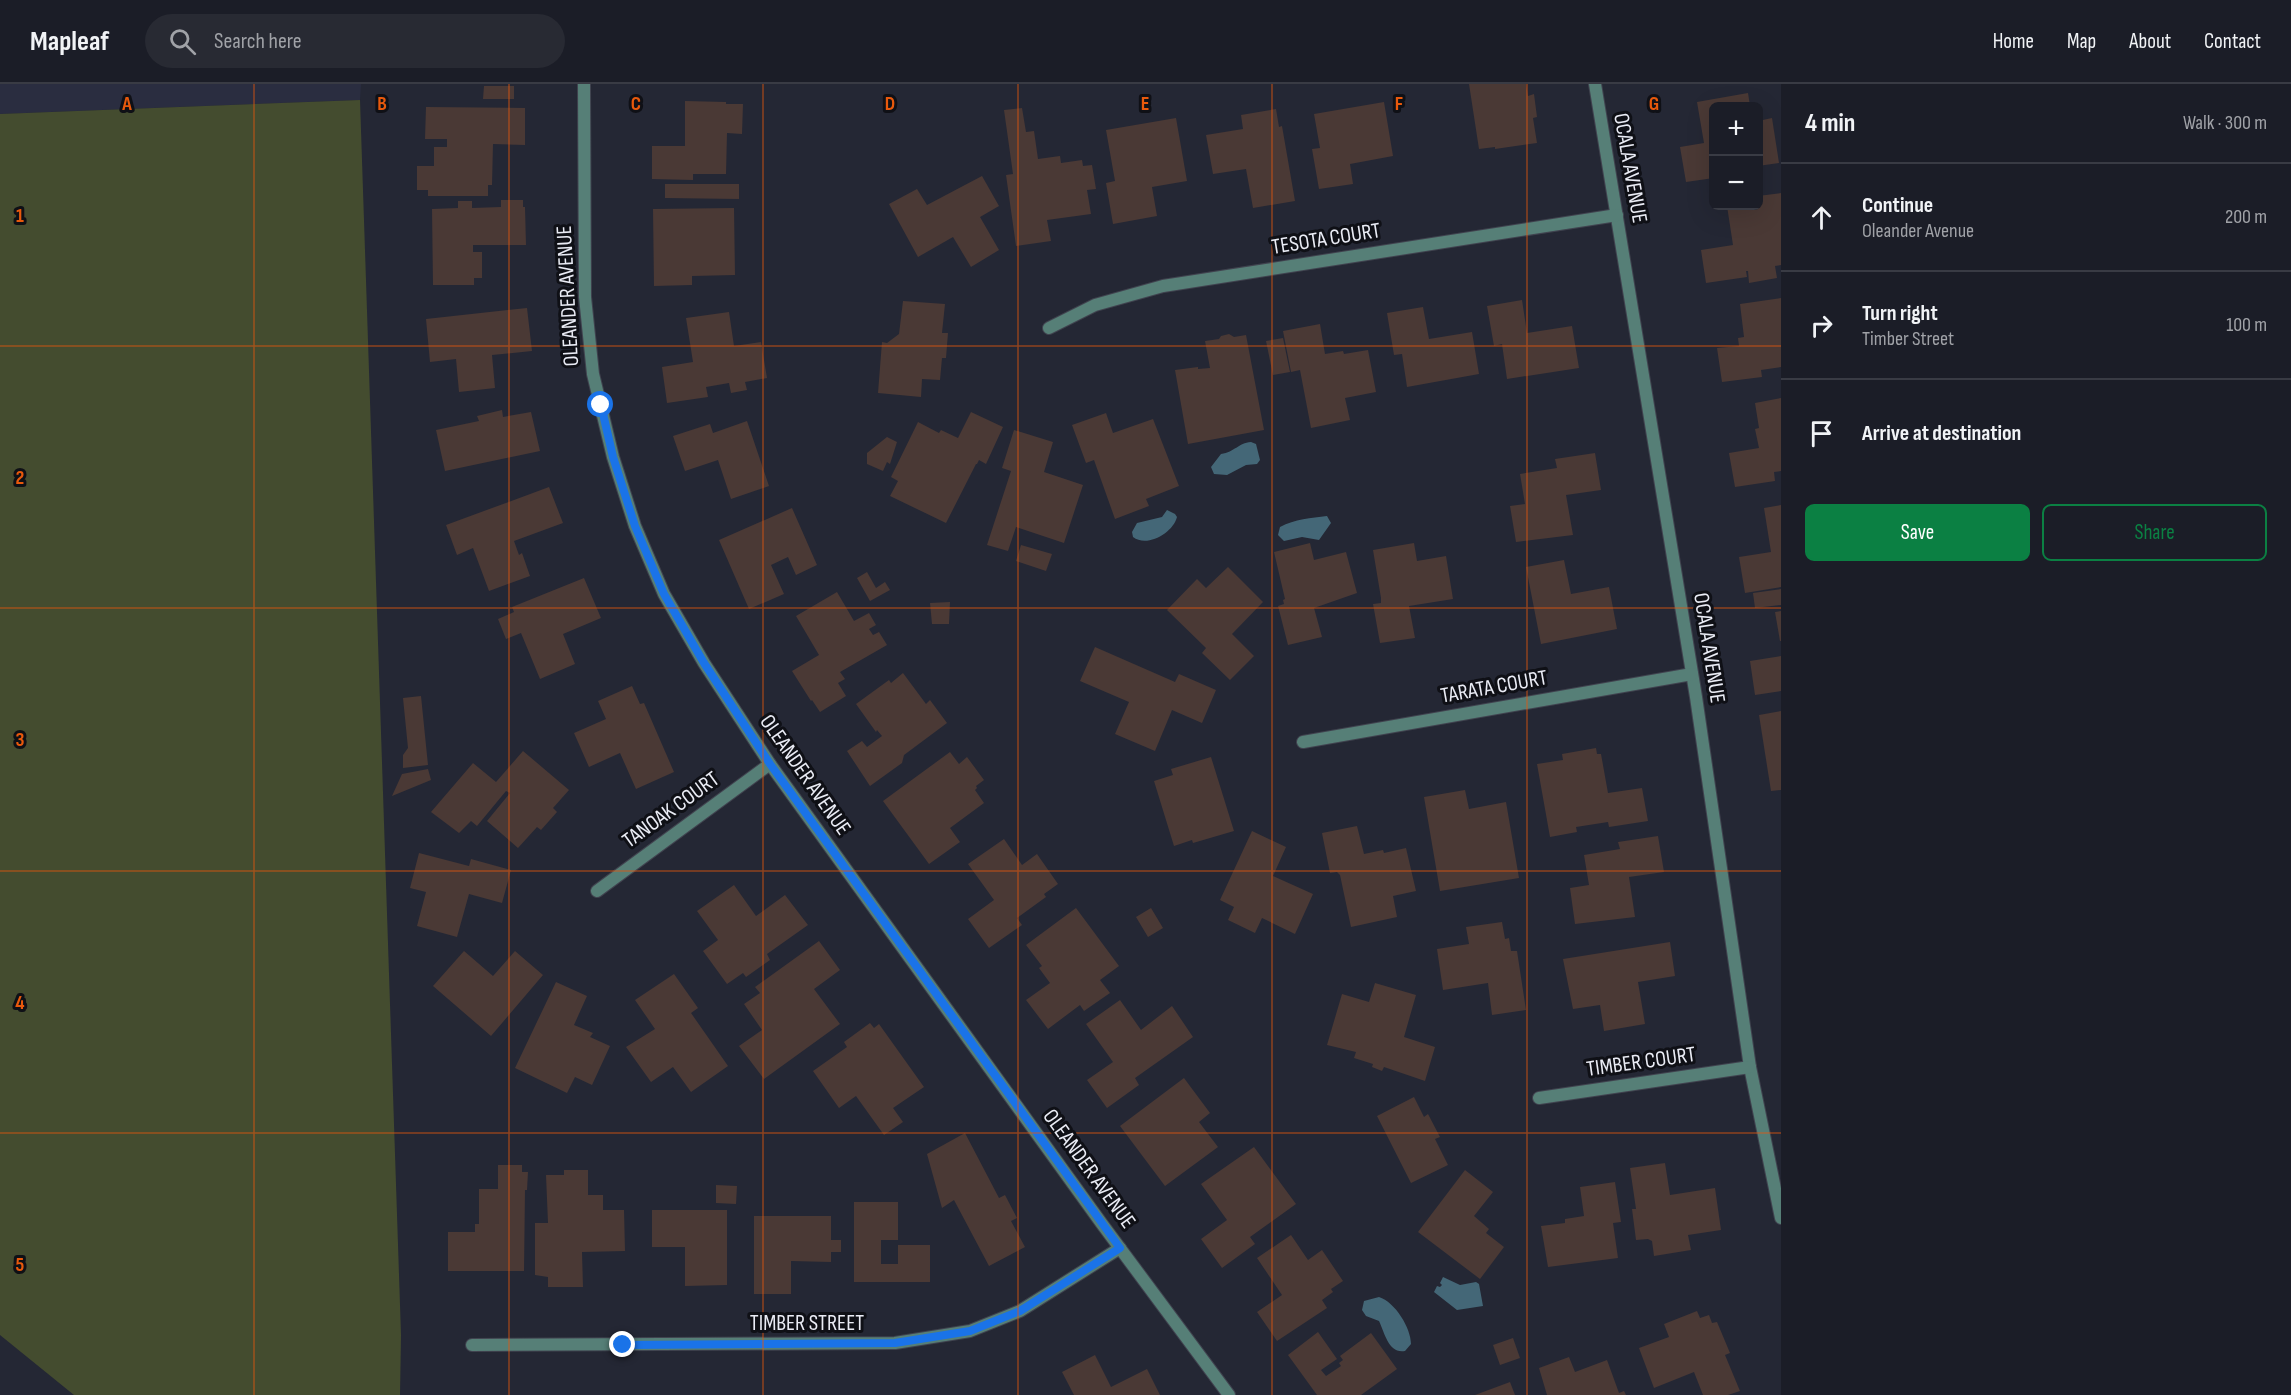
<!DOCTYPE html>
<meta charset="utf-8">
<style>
body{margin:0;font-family:"Sofia Sans Condensed",sans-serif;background:#282a33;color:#f1f3f6}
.controls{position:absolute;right:18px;top:18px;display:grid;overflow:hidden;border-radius:9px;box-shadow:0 6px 24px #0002}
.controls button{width:54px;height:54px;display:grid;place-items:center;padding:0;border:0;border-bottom:2px solid #393b44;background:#1b1d27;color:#f1f3f6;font:30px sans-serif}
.stop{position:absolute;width:18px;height:18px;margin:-14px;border:4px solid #1a73e8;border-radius:50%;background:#fff}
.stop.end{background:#1a73e8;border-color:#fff;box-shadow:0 2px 6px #0008}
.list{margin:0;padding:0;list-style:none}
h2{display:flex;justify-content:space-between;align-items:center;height:78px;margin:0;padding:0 24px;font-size:26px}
h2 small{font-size:20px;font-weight:400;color:#a0a2a7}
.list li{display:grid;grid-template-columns:39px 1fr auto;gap:18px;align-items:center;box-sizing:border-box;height:108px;padding:0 24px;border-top:2px solid #393b44}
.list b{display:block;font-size:22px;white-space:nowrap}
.list p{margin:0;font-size:20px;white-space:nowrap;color:#a0a2a7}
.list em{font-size:20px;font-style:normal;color:#a0a2a7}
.actions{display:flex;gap:12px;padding:18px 24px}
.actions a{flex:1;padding:14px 0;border:2px solid #0b8043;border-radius:9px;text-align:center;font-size:21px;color:#0b8043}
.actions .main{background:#0b8043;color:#fff}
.icon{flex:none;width:33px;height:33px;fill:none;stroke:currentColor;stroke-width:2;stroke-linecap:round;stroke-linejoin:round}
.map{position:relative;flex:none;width:1781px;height:1311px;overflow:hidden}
header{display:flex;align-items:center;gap:36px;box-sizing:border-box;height:84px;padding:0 30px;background:#1b1d27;border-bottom:2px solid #393b44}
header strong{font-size:28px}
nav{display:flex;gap:33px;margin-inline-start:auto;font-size:21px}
.search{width:420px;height:54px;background:#282a33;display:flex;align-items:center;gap:15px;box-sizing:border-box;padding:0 21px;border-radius:33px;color:#a0a2a7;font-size:22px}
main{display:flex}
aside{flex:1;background:#1b1d27}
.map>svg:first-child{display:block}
.built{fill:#2a2d40}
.green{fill:#444c2f}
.water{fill:#446777}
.building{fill:#4a3935}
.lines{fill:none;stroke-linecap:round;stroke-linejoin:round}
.minor-casing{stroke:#40434f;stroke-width:14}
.tertiary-casing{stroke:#40434f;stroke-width:14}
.minor{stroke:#567f77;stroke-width:12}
.tertiary{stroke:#567f77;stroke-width:12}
.route{stroke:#1a73e8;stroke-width:8}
.grid{fill:none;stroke:#e8590c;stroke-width:1.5;stroke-opacity:0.55}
.labels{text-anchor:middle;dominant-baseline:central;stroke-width:6;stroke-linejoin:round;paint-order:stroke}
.street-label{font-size:22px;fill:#eaecf5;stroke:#0f1016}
.grid-label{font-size:20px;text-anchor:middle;font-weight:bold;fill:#e8590c;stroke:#0f1016;stroke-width:6;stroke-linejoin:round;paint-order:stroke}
</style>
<header>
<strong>Mapleaf</strong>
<div class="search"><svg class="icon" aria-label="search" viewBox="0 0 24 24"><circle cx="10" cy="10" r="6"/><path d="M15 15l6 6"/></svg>Search here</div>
<nav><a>Home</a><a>Map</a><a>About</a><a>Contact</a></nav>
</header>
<main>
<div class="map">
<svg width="1781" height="1311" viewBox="0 0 1781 1311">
<rect width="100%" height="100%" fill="#242734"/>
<polygon class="built" points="0,0 361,0 360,16 0,30"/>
<polygon class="green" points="360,16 401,1251 400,1311 74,1311 0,1251 0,30"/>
<g class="water">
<path d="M1251,358L1256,360L1260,376L1257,380L1246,381L1227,391L1214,390L1211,383L1221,370C1235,368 1238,359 1251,358Z"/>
<path d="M1167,426L1175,430L1177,433C1173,449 1147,464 1133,453L1132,448L1137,439L1162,433Z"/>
<path d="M1327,432L1331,439L1319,456L1302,453L1284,457L1278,451L1280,443C1295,435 1311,434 1327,432Z"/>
<polygon points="1443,1193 1460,1201 1476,1198 1479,1200 1483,1222 1457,1226 1434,1208 1437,1202 1440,1203 1442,1201 1440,1199"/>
<path d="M1379,1213C1395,1218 1411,1244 1411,1260L1405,1267C1389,1270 1385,1250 1379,1237L1366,1232L1362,1226L1364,1217Z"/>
</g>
<g class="building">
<polygon points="1469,0 1526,0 1528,12 1534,10 1537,33 1533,34 1537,59 1495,65 1495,63 1479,65"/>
<polygon points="484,2 514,2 514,15 483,15"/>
<polygon points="1748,9 1750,22 1714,22 1714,94 1686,98 1680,63 1704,59 1697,18"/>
<polygon points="685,17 726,18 726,20 743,20 742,50 727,49 726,90 693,90 693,96 652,95 652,62 685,62"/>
<polygon points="1384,18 1393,72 1350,80 1353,100 1319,105 1312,65 1320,64 1314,30"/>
<polygon points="426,23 525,24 525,61 493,60 492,101 488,101 488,112 428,112 428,106 417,106 417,82 434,82 434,63 447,63 447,55 425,55"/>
<polygon points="1022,24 1026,48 1034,47 1038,75 1060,72 1061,79 1082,76 1083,82 1092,81 1096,105 1087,106 1091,130 1047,136 1051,157 1016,162 1006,91 1013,90 1004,26"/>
<polygon points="1276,25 1279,43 1282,42 1295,117 1253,124 1246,85 1213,90 1206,51 1243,45 1241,31"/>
<polygon points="1176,34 1187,97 1152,103 1157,132 1113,140 1106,99 1115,97 1106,46"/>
<polygon points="1772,34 1779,79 1758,82 1758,37"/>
<polygon points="982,92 999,122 980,133 999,166 971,183 953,153 918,173 889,120 917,105 927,121"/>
<polygon points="665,100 739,100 739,115 665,114"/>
<polygon points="1781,109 1781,181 1775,182 1777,194 1749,199 1748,187 1746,187 1747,193 1706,199 1701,166 1733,161 1727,122 1758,122 1758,112"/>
<polygon points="501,116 523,116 523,123 525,123 526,161 473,161 473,168 482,168 482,194 474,194 474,201 433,201 432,125 458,124 458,117 472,117 472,124 501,123"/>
<polygon points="734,124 735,191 692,192 692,201 654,202 653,125"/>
<polygon points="1781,214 1781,283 1761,286 1762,293 1722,298 1717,264 1739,262 1738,254 1744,253 1740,220"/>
<polygon points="1522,216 1527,249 1572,242 1579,284 1507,295 1502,260 1494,262 1487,222"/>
<polygon points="903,217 945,220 942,249 948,249 946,274 942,274 940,296 922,295 921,313 878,309 882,258 887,259 899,250"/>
<polygon points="1423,223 1429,255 1472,248 1479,290 1407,303 1402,270 1394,271 1387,229"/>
<polygon points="527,224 532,267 492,271 495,304 459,308 456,275 430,278 426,235"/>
<polygon points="729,228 734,262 761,258 767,294 745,298 747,306 731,309 729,299 706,303 708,313 667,319 662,283 693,278 686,234"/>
<polygon points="1320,240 1325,270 1343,267 1344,270 1368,266 1376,308 1345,314 1350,336 1311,344 1300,286 1291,288 1283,247"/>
<polygon points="1229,250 1234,253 1246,251 1264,346 1188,360 1175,286 1198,283 1198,285 1210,284 1205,257 1219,255 1221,252"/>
<polygon points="1283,254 1290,288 1273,291 1266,257"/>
<polygon points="1781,314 1781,387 1774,388 1775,397 1735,403 1729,369 1759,364 1755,345 1759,344 1755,319"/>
<polygon points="502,326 503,333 531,328 540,367 445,387 436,346 479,337 477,332"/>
<polygon points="971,328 1003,343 986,380 979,376 977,380 976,380 946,439 890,412 898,397 891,393 918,338 939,349 941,346 958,354"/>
<polygon points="1106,329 1113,349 1153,335 1179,402 1146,415 1149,422 1115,435 1094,376 1086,379 1072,341"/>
<polygon points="747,337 769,402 731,415 718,376 685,387 673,352 710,340 713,349"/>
<polygon points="1014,346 1053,358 1044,388 1083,401 1064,459 1016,443 1008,467 987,461 1011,387 1002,384"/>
<polygon points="887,353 897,358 890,380 887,378 883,387 867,380 867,369"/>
<polygon points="1595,369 1601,406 1566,411 1573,451 1516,458 1510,422 1525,420 1520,390 1557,384 1555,375"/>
<polygon points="549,403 563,439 514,457 519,471 522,469 530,492 489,507 473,464 457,471 446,441"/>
<polygon points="1781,421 1781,503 1745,509 1739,473 1771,468 1764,424"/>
<polygon points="792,424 817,481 796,491 788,473 771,481 784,510 749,525 719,456"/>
<polygon points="1310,459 1314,476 1346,468 1357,509 1314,524 1322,553 1288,561 1278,522 1284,520 1283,516 1285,515 1274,468"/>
<polygon points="1414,459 1417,477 1446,472 1453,515 1409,522 1415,554 1380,559 1373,520 1381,519 1381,514 1373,466"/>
<polygon points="1021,461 1052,470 1046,487 1016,477"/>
<polygon points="1564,476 1571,510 1609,503 1617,545 1541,560 1526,483"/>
<polygon points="1228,483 1263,518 1232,550 1254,572 1230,596 1202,569 1206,564 1167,526 1197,495 1206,504"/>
<polygon points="867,488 876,504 885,498 890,506 870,517 857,494"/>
<polygon points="584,494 601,534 563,550 575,580 540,595 521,549 506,555 498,535 514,528 512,523"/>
<polygon points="1781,505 1781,521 1755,524 1753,509"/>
<polygon points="837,508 854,537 869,529 876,541 869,545 873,551 879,548 887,561 840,588 845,595 838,599 846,612 820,628 812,616 811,617 792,587 819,571 796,532"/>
<polygon points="950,518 949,540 932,540 930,519"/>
<polygon points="1781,527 1781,557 1780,557 1775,528"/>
<polygon points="1095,563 1175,598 1179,590 1216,606 1202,639 1172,626 1155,667 1115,650 1129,618 1080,597"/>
<polygon points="1781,572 1781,607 1755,611 1750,577"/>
<polygon points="903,589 926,620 930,616 947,639 904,671 902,679 870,702 847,667 862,657 867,663 882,652 877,646 876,648 856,620 889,596 891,599"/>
<polygon points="632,602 640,620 644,619 674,688 636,705 620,669 589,683 574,649 606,635 598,617"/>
<polygon points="421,612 428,681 403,684 403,671 408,664 403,614"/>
<polygon points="1781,627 1781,706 1771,707 1759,631"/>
<polygon points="1596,664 1597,670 1601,670 1608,709 1642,704 1648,737 1609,743 1608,738 1576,743 1577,748 1550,753 1537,680 1563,676 1562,670"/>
<polygon points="523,667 569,706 553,724 557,728 541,746 537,743 518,764 487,737 510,709 506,707 477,742 471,737 459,749 431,728 473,679 496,698"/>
<polygon points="950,668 959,680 967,673 984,696 976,702 977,704 975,706 984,719 950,744 960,758 929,780 883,717"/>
<polygon points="1211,673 1234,747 1193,759 1192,756 1174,762 1154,697 1173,691 1171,685"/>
<polygon points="428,685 431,696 392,712 402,690"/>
<polygon points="1465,706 1469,725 1506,718 1519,794 1440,807 1424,713"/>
<polygon points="1357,742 1364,770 1383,766 1384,769 1406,764 1416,807 1393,812 1397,833 1351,843 1340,791 1337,788 1330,789 1322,749"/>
<polygon points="1252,747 1286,763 1273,792 1313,810 1295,850 1262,834 1255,849 1228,836 1234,823 1220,816"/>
<polygon points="1658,752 1664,788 1629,793 1635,833 1575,840 1570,804 1589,801 1584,771 1620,765 1618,758"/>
<polygon points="1004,755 1022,781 1037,770 1058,800 1044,810 1046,813 1017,834 1022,841 989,864 968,835 994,816 968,780"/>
<polygon points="419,769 469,782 471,775 511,786 502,819 469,810 457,853 417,842 426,808 410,804"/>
<polygon points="734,801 756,832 785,811 808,841 767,870 770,876 746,893 743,889 727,900 703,867 718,856 697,827"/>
<polygon points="1076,824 1119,882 1100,896 1110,909 1084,927 1080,921 1048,945 1026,916 1050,899 1039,884 1042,882 1026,861"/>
<polygon points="1151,824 1163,844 1148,853 1136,833"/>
<polygon points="1502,838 1505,855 1509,854 1511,867 1517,867 1526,926 1492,931 1488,899 1443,906 1437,865 1469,860 1466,843"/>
<polygon points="819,857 840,886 814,905 840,940 764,995 739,962 762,946 744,920 760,909 755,903"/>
<polygon points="1670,858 1675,892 1638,898 1645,940 1604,947 1600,921 1573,925 1563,875"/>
<polygon points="464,867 493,892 515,867 543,891 491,952 433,902"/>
<polygon points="674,890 698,924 691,929 728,982 691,1008 673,983 651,998 626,963 655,945 635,916"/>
<polygon points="556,898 587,912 574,941 593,949 590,953 610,962 592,1001 575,993 567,1009 515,984"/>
<polygon points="1375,899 1416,911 1404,953 1435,963 1425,997 1384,983 1382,987 1372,983 1373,980 1354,974 1356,968 1327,961 1342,910 1369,918"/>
<polygon points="1120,916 1141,946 1172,922 1193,953 1135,994 1139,1001 1107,1024 1087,996 1113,978 1086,940"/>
<polygon points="870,939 874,944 879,940 924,1003 893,1024 903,1038 884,1051 856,1012 839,1024 813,987 847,963 844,958"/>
<polygon points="1184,994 1210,1029 1199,1038 1218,1063 1165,1102 1120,1042"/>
<polygon points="1414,1013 1424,1033 1428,1030 1440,1053 1435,1055 1448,1081 1411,1099 1377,1032"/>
<polygon points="965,1049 999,1114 1005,1111 1017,1134 1011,1137 1025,1163 989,1182 954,1116 942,1124 927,1070"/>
<polygon points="1254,1063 1296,1120 1250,1153 1255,1160 1222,1184 1201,1155 1227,1136 1201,1100"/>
<polygon points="1665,1079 1670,1111 1715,1104 1721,1146 1688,1151 1691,1166 1654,1172 1652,1157 1648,1155 1636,1156 1632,1125 1636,1125 1630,1084"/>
<polygon points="498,1081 522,1081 522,1088 528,1088 527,1106 525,1106 524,1187 448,1187 448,1148 475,1148 475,1140 479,1140 479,1105 498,1105"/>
<polygon points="564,1086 588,1086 588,1111 603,1111 603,1126 624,1126 625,1167 582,1168 583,1203 548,1203 548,1193 535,1191 535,1139 548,1139 546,1091 564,1091"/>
<polygon points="1465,1086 1493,1108 1474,1132 1489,1145 1486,1149 1504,1163 1480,1195 1418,1148"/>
<polygon points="1615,1098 1621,1138 1613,1139 1618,1174 1548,1183 1541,1142 1565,1139 1565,1135 1584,1132 1580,1103"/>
<polygon points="716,1101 737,1102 736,1120 716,1119"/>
<polygon points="854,1118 898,1118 898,1156 881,1156 881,1180 898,1180 898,1161 930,1161 930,1198 854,1198"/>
<polygon points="652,1126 727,1126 727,1201 685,1202 685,1163 652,1163"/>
<polygon points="754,1132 831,1132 831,1156 841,1156 841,1168 831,1168 831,1178 791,1177 791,1210 754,1210"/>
<polygon points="1291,1151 1308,1176 1322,1166 1343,1197 1331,1205 1333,1208 1322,1216 1327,1224 1277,1257 1257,1228 1282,1211 1257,1174"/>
<polygon points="1697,1227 1700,1234 1709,1231 1712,1239 1717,1238 1730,1269 1725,1271 1740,1307 1728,1311 1703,1311 1694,1288 1654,1304 1639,1264 1669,1253 1664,1240"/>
<polygon points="1318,1248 1337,1275 1321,1286 1326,1292 1341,1282 1339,1279 1343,1276 1340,1272 1371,1249 1397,1285 1361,1311 1317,1311 1288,1271"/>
<polygon points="1513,1254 1520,1274 1500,1281 1493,1261"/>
<polygon points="1095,1271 1111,1303 1147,1285 1160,1311 1074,1311 1062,1288"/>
<polygon points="1569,1273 1575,1288 1607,1276 1619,1309 1624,1307 1626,1311 1547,1311 1539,1284"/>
<polygon points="1510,1298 1515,1311 1475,1311"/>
</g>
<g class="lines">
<defs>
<g id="minor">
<polyline points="1595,0 1696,613 1750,983 1781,1134"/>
<polyline points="1049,244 1095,221 1163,202 1617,131"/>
<polyline points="1303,658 1692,590"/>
<polyline points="597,807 770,680"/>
<polyline points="1539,1014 1750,983"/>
<polyline points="472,1261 895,1259 970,1247 1020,1227 1120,1164"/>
</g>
<polyline id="tertiary" points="584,0 585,213 593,290 613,373 635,442 664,510 704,579 770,680 1102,1140 1229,1311"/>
</defs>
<use href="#minor" class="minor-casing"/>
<use href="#tertiary" class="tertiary-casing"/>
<use href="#minor" class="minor"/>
<use href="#tertiary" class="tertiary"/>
</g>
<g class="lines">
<polyline class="route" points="601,321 613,373 635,442 664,510 704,579 770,680 1120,1164 1020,1227 970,1247 895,1259 623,1261"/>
</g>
<path class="grid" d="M254,0V1311M509,0V1311M763,0V1311M1018,0V1311M1272,0V1311M1527,0V1311M0,262H1781M0,524H1781M0,787H1781M0,1049H1781"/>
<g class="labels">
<g class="street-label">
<text transform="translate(1630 84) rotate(80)">OCALA AVENUE</text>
<text transform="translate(1326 155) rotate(-9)">TESOTA COURT</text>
<text transform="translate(568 212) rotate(-93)">OLEANDER AVENUE</text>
<text transform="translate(1709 564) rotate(81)">OCALA AVENUE</text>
<text transform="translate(1494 603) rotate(-10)">TARATA COURT</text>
<text transform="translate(805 691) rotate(55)">OLEANDER AVENUE</text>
<text transform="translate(671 726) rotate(-36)">TANOAK COURT</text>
<text transform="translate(1641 978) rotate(-8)">TIMBER COURT</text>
<text transform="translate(1089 1085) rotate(54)">OLEANDER AVENUE</text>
<text x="807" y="1239">TIMBER STREET</text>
</g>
</g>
<g class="grid-label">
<text x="127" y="26">A</text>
<text x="382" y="26">B</text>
<text x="636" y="26">C</text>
<text x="890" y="26">D</text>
<text x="1145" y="26">E</text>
<text x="1399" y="26">F</text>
<text x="1654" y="26">G</text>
<text x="20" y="138">1</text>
<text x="20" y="400">2</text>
<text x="20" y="662">3</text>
<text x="20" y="925">4</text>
<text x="20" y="1187">5</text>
</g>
</svg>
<div class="controls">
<button>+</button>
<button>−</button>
</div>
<div class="stop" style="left:601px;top:321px"></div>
<div class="stop end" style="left:623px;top:1261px"></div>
</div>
<aside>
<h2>4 min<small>Walk · 300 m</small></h2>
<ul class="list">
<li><svg class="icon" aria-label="ahead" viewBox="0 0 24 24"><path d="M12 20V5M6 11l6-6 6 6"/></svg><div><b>Continue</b><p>Oleander Avenue</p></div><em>200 m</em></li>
<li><svg class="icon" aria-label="right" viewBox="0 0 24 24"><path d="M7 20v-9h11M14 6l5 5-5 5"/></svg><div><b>Turn right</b><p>Timber Street</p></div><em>100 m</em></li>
<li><svg class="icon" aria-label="arrive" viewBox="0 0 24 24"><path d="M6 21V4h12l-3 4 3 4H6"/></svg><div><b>Arrive at destination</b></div></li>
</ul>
<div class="actions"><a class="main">Save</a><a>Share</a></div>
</aside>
</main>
